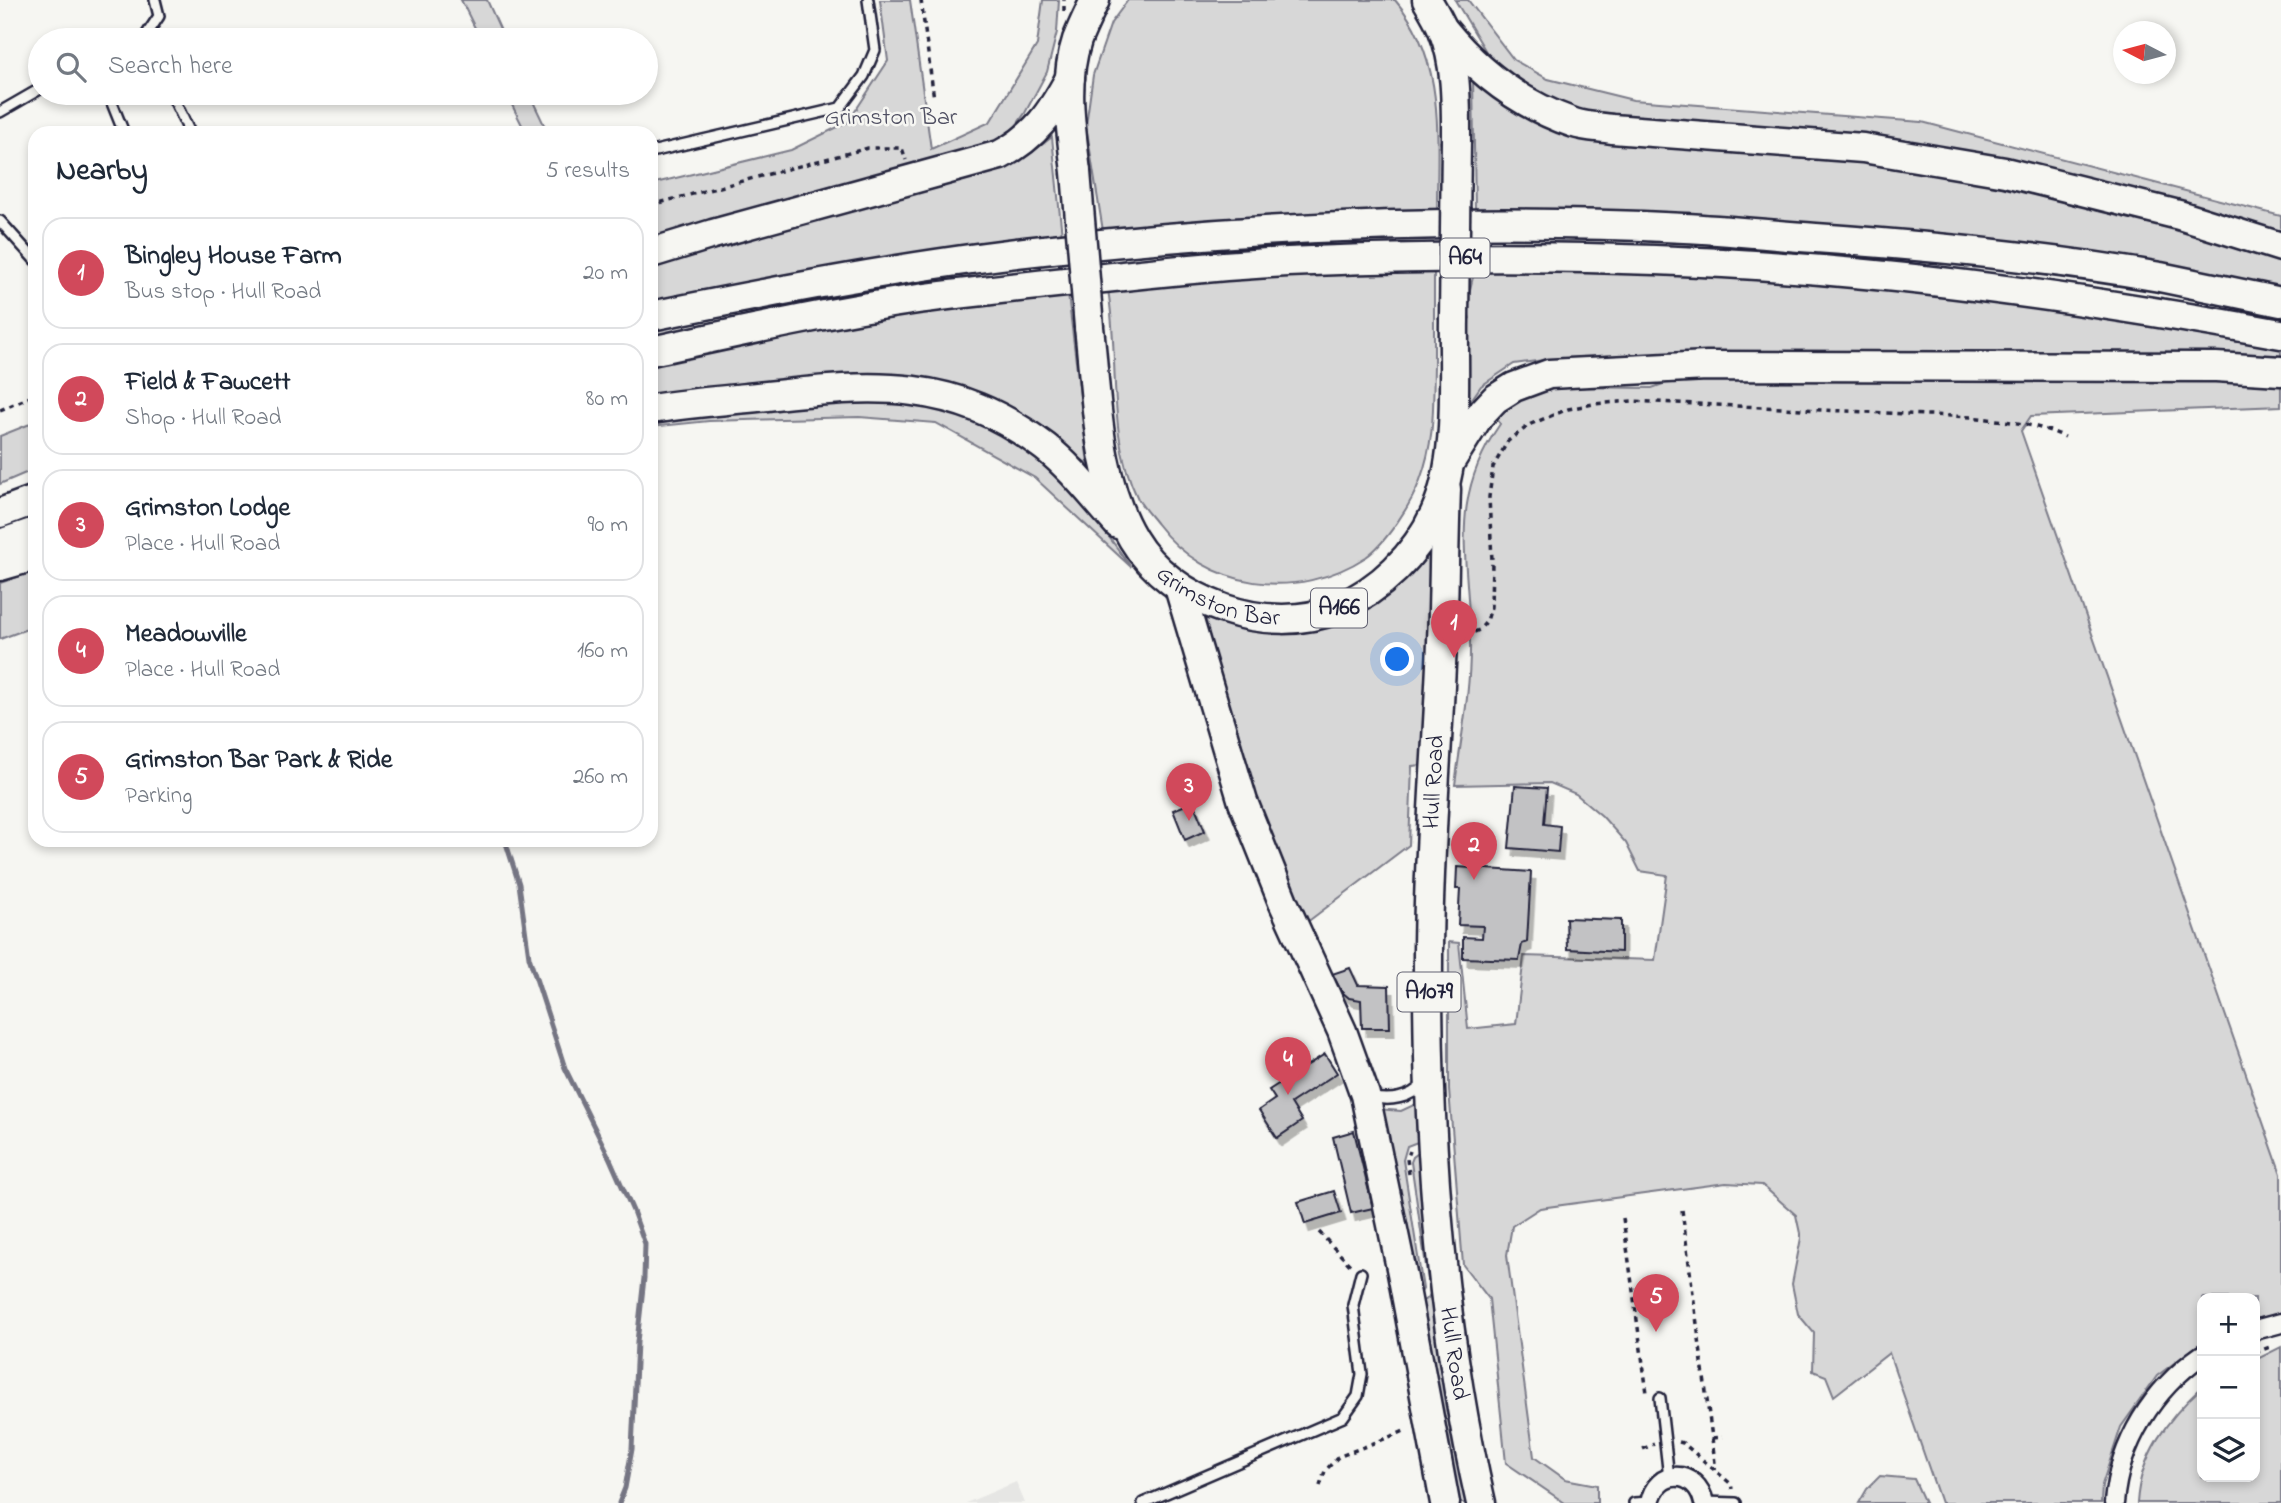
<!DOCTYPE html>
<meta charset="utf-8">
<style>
body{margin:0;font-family:"Indie Flower",sans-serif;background:#f2f2f3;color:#1f2937}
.controls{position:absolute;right:21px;bottom:21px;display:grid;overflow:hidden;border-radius:14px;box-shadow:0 4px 10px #0003}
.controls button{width:63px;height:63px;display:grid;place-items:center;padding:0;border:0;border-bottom:2px solid #e0e1e3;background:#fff;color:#1f2937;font:35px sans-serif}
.compass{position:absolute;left:2113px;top:21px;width:63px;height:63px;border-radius:50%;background:#fff;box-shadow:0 4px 10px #0003;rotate:276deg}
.you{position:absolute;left:1398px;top:660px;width:24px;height:24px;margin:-18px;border:5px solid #fff;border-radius:50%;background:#1a73e8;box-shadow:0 0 0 10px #1a73e833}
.badge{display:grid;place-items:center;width:46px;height:46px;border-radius:50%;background:#d1495b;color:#fff;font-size:23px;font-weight:700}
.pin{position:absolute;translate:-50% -58px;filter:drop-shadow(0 2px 4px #0008)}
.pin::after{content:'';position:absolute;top:37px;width:24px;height:21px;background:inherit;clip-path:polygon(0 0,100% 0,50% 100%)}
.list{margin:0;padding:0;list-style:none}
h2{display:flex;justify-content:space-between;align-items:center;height:91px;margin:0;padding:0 28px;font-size:30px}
h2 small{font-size:23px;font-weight:400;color:#747a83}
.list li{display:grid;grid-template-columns:46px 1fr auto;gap:21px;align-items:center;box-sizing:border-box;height:112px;margin:0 14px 14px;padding:0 14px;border:2px solid #e0e1e3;border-radius:21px}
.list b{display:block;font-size:26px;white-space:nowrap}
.list p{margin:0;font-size:23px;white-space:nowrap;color:#747a83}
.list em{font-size:23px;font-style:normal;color:#747a83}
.icon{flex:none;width:38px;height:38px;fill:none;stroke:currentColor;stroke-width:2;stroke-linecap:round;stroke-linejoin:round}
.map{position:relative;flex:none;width:2281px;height:1503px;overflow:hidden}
.search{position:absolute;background:#fff;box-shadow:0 4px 10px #0003;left:28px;top:28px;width:630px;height:77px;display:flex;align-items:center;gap:18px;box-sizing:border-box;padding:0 24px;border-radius:38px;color:#747a83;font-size:26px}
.panel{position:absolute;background:#fff;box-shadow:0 4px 10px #0003;left:28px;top:126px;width:630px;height:721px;border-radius:21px}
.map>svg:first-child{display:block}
.built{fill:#e6e6e4}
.green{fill:#d7d7d7;stroke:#7c7c89;stroke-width:2}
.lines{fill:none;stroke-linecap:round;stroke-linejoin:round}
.stream{stroke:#757583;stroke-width:5}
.building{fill:#c2c2c4;stroke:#22223b;stroke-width:2;filter:url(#shadow)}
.service-casing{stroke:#22223b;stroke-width:14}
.minor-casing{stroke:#22223b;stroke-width:23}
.primary-casing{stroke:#22223b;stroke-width:33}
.trunk-casing{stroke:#22223b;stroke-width:33}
.path{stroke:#22223b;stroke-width:3.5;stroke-dasharray:5 5;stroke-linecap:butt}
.service{stroke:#f6f6f2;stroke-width:9}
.minor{stroke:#f6f6f2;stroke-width:18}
.primary{stroke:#f6f6f2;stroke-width:28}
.trunk{stroke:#f6f6f2;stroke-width:28}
.trunk-bridge-casing{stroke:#22223b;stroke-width:33;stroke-linecap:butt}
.trunk-bridge{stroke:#f6f6f2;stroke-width:28}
.labels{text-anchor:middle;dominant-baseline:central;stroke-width:5;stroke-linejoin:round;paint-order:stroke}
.shield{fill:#f6f6f2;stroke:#626272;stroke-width:2}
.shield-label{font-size:23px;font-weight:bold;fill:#22223b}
.park-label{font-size:24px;fill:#4f4f62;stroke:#f6f6f2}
.street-label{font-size:24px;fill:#22223b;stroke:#f6f6f2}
</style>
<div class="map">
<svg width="2281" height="1503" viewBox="0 0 2281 1503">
<defs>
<filter id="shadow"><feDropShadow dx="4.5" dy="8" stdDeviation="0" flood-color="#0004"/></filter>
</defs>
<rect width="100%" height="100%" fill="#f6f6f2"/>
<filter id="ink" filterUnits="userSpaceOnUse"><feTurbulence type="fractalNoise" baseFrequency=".0143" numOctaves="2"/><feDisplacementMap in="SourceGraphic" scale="14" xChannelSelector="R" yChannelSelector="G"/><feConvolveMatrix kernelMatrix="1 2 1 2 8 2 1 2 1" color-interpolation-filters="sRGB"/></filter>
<g filter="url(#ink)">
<polygon class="built" points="1016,1482 1025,1503 966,1503"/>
<g class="green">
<polygon points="461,0 487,0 505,40 481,40"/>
<polygon points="880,0 910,0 931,149 990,122 1037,45 1043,0 1059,0 1057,32 1047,72 1025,113 1008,137 973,151 651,243 651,184 791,150 848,122 888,61"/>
<path d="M1128,0H1395C1446,59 1437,137 1437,209L1103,231L1086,125L1093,75L1111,23Z"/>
<polygon points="1455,0 1468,0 1514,60 1548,79 1633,100 1922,122 2281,216 2281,234 1618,119 1573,109 1531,91 1494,65"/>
<polygon points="1473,79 1526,117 1752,149 1986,178 2281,255 2281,288 1911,233 1689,214 1475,211"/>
<polygon points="506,93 529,93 548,133 526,133"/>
<path d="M1052,137L1062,236C924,252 787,273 651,304V264L930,186L990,173L1030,154Z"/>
<path d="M1434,269C1434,301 1434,333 1434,365C1433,406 1435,440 1420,480C1412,503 1386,543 1366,557C1297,602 1207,590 1157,524C1151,516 1143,508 1138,499C1106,435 1120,359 1108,290L1191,282Z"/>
<polygon points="1475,269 1615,271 1778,279 1963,296 2281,348 2281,363 1836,357 1613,356 1544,360 1514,364 1481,386 1467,406 1463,318"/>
<polygon points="1068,294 1088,464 1048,435 988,403 932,379 880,376 651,399 651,362 766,337 966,304"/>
<path d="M1694,373L2281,382V406L2031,416L2021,431L2281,1174V1314L2255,1319V1298H2202V1342L2157,1376L2121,1427L2102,1485L2101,1503H1941L1889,1353L1834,1396L1826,1376L1813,1371L1814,1333L1798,1314L1792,1284L1801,1238L1796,1215L1762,1185L1726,1183L1540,1208L1512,1226L1507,1255L1534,1457L1565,1479L1597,1485V1503H1565L1506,1463L1489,1299L1463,1265L1449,1090V942L1459,943L1468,1029L1516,1024L1524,956L1655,960L1667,875L1640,871L1626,843L1602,816L1576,794L1550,783L1455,785C1461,738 1471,689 1470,641C1469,556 1447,501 1500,424L1497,418L1508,406L1524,396L1557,387L1652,388Z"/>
<polygon points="836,398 940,406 990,425 1037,455 1071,485 1131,567 1035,478 936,423 859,417 709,421 651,427 651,421"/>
<polygon points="35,422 35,469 0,484 0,436"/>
<polygon points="1423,551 1431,553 1429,651 1422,765 1412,766 1409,845 1306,923 1248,778 1223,700 1204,611 1295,624"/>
<polygon points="35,571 35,626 0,639 0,583"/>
<polygon points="1420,1102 1420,1141 1407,1146 1403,1160 1423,1289 1422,1291 1416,1293 1378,1109 1401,1111"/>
<polygon points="1421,1151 1469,1503 1454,1503 1419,1303 1428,1298 1430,1294 1411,1162 1413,1157"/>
<path d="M2281,1347V1503H2137C2140,1455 2168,1418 2202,1387V1477H2255V1360Z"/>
<polygon points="1880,1476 1914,1479 1925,1503 1859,1503 1867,1489"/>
</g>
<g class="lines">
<polyline class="stream" points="505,840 519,884 529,957 565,1068 610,1159 633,1211 645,1244 644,1278 637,1342 632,1449 625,1488 619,1503"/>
</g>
<g class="building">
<polygon points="1515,786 1547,788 1544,824 1560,826 1558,852 1509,848"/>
<polygon points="1193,802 1205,831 1185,840 1173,810"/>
<polygon points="1457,867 1531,872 1527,942 1522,944 1519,960 1463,958 1463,937 1482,938 1483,926 1458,925 1460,889 1456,889"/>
<polygon points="1566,918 1621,920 1621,952 1567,949"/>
<polygon points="1350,968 1358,985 1389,986 1390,1028 1362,1028 1361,1000 1349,998 1342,992 1332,974"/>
<polygon points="1325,1054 1337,1073 1291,1103 1302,1121 1277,1138 1259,1110 1275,1099 1269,1090"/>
<polygon points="1354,1131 1373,1208 1351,1213 1333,1137"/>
<polygon points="1334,1191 1341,1213 1305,1224 1298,1202"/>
</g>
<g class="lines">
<defs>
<g id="service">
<polyline points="143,40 159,16 155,0"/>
<polyline points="108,93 124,133"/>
<polyline points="171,93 190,133"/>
<polyline points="0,112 40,89"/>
<polyline points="651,152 840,108 864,76 875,50 868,0"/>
<polyline points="0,221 35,260"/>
<path d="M1372,1097C1389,1102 1411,1098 1423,1084"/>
<polyline points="1660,1398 1669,1478"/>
<polyline points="1704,1502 1736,1503"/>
<polyline points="1143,1503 1343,1417 1358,1396 1362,1374 1353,1305 1361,1273"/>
<polyline points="1634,1503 1650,1502"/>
</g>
<g id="minor">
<polyline points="2255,1330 2281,1323"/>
<path d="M1650,1503C1656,1468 1697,1468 1704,1503"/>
<path d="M2114,1503C2119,1443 2153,1389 2202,1355"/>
</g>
<g id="primary">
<path id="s1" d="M1446,489C1444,540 1444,591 1442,642C1438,747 1428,852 1428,958C1427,1140 1440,1325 1481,1503"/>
<polyline points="1179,587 1243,802 1283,902 1342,1031 1365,1095 1402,1273 1445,1503"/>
</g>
<g id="trunk">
<path d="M1427,0C1433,10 1439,20 1443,30C1457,64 1456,105 1456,141"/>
<path d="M1443,29C1478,72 1521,105 1574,123C1586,127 1600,127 1612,129L1863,148L2005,172L2179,215L2281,247"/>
<path d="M1076,172C1071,129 1063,82 1077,40C1082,27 1089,13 1095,0"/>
<path d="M651,253L713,234L1000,155C1036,136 1051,113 1070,78"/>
<path d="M651,316C775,291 899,267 1025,252C1243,227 1465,217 1684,228C1728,230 1772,235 1816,238C1930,246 2046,257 2160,277C2200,285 2241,294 2281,302"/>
<path id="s2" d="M1089,327C1097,397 1096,477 1133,539C1171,603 1269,638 1338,608C1380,590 1416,555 1435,513C1460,459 1453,379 1454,319"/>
<path d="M651,351C740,332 829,312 918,299C986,290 1055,283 1123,276C1186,269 1249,263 1312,261C1496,254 1682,256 1865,274C2004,287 2143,309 2281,334"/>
<path d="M651,409C689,403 728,400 767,396C875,384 953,377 1045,447C1072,468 1095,499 1118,524"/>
<polyline points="1450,462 1479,416 1495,399 1514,387 1549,374 1707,366 2216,367 2281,371"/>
<polyline points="0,513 35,500"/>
<polyline points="0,544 35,532"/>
<polyline points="0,566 35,556"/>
</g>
</defs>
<use href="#service" class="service-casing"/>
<use href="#minor" class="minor-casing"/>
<use href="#primary" class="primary-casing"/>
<use href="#trunk" class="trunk-casing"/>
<g class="path">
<polyline points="921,0 934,99"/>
<polyline points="1064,11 1064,0"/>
<polyline points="651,205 868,148 902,148 906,160"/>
<polyline points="0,410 35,395"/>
<path d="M1465,636L1479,630L1487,621L1491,607L1492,561L1489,497L1493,467L1508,441L1531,424L1568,409L1593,404L1633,401L1971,417C2003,421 2035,423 2065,437"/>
<polyline points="1409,1174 1407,1159 1410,1151"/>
<polyline points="1682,1210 1712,1438 1715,1463 1714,1470"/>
<polyline points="1623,1218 1647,1393"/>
<polyline points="1319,1232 1350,1265"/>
<polyline points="2255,1353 2272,1346"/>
<polyline points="1712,1438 1722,1437"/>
<polyline points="1679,1442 1683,1443 1731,1484 1732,1489"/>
<polyline points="1643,1449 1654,1444"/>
<polyline points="1320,1486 1325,1471 1338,1457 1407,1430"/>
</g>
<use href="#service" class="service"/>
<use href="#minor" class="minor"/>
<use href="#primary" class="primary"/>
<use href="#trunk" class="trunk"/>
<defs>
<g id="trunk-bridge">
<polyline points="1076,172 1089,327"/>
<polyline points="1454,319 1456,141"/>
</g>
</defs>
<use href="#trunk-bridge" class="trunk-bridge-casing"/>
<use href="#trunk-bridge" class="trunk-bridge"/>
</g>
</g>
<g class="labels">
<g class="shield">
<rect x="1440.5" y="238.5" width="49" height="39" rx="5"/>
<rect x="1311" y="588.5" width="56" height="39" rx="5"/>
<rect x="1397.5" y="972.5" width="63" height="39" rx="5"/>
</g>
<g class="shield-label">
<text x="1465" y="258">A64</text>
<text x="1339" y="608">A166</text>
<text x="1429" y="992">A1079</text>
</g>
<g class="park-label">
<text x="891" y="118">Grimston Bar</text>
</g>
<g class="street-label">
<text stroke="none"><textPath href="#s2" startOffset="326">Grimston Bar</textPath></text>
<text transform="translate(1435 782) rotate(-87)">Hull Road</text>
<text stroke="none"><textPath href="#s1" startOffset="866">Hull Road</textPath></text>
</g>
</g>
</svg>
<div class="controls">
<button>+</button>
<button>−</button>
<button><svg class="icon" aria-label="layers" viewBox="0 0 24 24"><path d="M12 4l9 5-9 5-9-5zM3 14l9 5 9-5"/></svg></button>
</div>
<svg class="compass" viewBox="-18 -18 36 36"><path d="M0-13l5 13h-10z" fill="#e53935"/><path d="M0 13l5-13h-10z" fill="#747a83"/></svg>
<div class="you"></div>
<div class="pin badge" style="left:1454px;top:658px">1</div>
<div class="pin badge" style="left:1474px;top:880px">2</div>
<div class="pin badge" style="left:1189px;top:821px">3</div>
<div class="pin badge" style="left:1288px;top:1095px">4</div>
<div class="pin badge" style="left:1656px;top:1332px">5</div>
<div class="search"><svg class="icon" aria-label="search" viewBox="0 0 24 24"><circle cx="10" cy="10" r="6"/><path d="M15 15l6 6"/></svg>Search here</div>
<section class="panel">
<h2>Nearby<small>5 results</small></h2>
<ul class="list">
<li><span class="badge">1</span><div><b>Bingley House Farm</b><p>Bus stop · Hull Road</p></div><em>20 m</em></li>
<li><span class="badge">2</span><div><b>Field &amp; Fawcett</b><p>Shop · Hull Road</p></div><em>80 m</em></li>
<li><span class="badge">3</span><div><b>Grimston Lodge</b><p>Place · Hull Road</p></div><em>90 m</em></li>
<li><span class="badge">4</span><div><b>Meadowville</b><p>Place · Hull Road</p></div><em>160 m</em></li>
<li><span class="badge">5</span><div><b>Grimston Bar Park &amp; Ride</b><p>Parking</p></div><em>260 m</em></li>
</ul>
</section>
</div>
